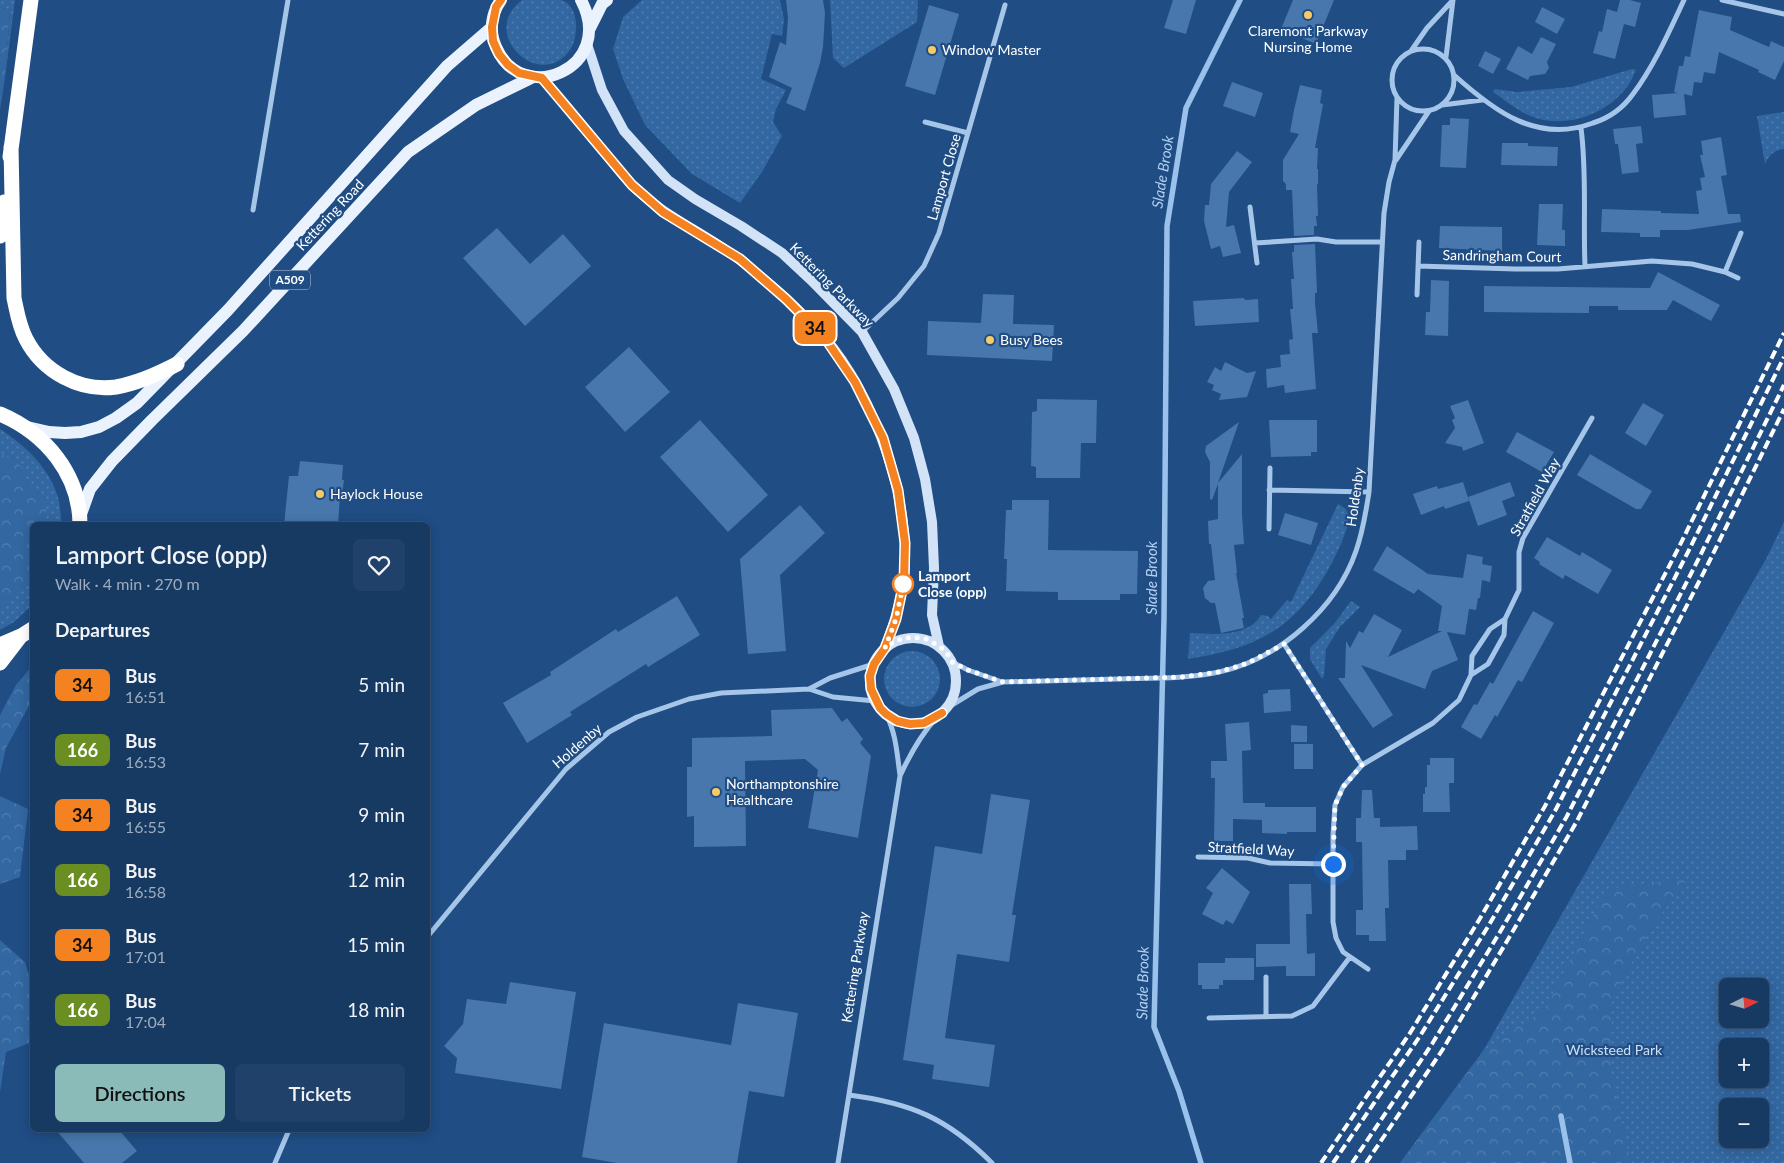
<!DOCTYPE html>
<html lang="en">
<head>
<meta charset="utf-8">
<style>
  body { margin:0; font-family:Lato,sans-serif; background:#204169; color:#f1f3f6; height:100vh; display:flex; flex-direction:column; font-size:19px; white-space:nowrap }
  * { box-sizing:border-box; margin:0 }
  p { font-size:16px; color:#9eadbe }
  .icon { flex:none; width:28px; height:28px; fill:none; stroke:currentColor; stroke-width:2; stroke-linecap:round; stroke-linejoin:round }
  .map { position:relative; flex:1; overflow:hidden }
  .drawer { position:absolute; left:30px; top:522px; width:400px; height:610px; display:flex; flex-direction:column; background:#173a63; border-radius:8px; box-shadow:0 2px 12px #0003,0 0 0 1px #365478 }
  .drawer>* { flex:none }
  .badge { padding:0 10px; border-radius:8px; font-size:18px; line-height:32px }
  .needle { width:32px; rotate:85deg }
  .controls { position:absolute; left:1719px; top:978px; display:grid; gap:10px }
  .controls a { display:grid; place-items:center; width:50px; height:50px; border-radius:8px; background:#173a63; box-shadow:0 2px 12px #0003,0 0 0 1px #365478; font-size:25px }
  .you { position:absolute; width:25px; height:25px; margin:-12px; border:4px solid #fff; border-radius:50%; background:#1a73e8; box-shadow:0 0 0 8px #1a73e833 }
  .map>.badge { position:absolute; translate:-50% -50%; box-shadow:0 0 0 2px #fff }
  h2 { padding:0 25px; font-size:19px; line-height:45px }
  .round { display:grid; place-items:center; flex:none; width:52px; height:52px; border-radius:8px; background:#204169 }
  .head { display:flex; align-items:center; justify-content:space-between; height:85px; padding:0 25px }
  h1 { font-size:24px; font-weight:600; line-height:38px }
  .action { display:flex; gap:10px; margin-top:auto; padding:10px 25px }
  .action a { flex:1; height:58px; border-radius:8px; background:#8bbbb9; color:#111; font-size:20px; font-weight:600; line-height:58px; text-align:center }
  .action a+a { background:#204169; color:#f1f3f6 }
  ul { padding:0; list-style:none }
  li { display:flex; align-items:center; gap:15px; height:65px; padding:0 25px }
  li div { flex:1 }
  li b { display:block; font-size:19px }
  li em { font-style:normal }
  li .badge { min-width:55px; font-weight:700; text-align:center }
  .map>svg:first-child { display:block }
  .green { fill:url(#green-dots); fill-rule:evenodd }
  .forest { fill:url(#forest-crowns) }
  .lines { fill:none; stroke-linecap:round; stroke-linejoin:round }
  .stream { stroke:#9ac1eb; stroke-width:5.5 }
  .building { fill:#4777ac }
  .street { stroke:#a6c6e9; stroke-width:5 }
  .secondary { stroke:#d2e3f7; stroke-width:10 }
  .primary { stroke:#eaf2fe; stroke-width:12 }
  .highway { stroke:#fff; stroke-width:15 }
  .rail { stroke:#fff; stroke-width:4; stroke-dasharray:9 4; stroke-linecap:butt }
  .line-casing { stroke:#fff; stroke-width:11 }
  .line { stroke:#f58220; stroke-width:8 }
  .walk { stroke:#fff; stroke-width:5; stroke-dasharray:0 9 }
  .poi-dot { fill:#f8ca66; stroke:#1f4d84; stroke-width:2 }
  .stop-dot { fill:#fff; stroke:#f58220; stroke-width:2.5 }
  .labels { text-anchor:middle; stroke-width:4.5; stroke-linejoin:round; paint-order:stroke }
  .shield { fill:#1f4d84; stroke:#bccada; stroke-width:1 }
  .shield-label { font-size:12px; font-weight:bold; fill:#fff }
  .poi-label { font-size:14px; fill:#fff; stroke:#1f4d84; text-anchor:start }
  .street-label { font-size:14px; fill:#fff; stroke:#1f4d84 }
  .stop-label { font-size:14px; font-weight:bold; fill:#fff; stroke:#1f4d84; text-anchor:start }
  .park-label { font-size:14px; fill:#cbe0f7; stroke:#1f4d84 }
  .water-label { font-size:15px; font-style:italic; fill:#b2d0f1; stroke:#1f4d84 }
</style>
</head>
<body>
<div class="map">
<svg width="1784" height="1163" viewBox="0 0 1784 1163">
  <defs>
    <pattern id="green-dots" width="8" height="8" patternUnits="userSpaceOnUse" patternTransform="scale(1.25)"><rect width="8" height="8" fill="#3367a1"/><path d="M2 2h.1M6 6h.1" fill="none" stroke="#527eaf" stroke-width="1.8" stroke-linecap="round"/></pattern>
    <pattern id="forest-crowns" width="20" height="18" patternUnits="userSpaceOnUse" patternTransform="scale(1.25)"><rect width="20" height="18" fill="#3367a1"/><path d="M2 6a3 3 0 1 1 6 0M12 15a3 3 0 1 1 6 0" fill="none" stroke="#527eaf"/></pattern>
  </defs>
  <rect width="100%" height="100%" fill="#1f4d84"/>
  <path class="green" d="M0,0H15L5,78L10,10L0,7Z
    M522,0C534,0 549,0 560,0C580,4 579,37 570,50C541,92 477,34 522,0Z
    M642,0H780L784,19L782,36L772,34L761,79L786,90L776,109L773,122L782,136L762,172L740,203L692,174L645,125L623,79L613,49L623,17Z
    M830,0H918L917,22L844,68L833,58Z
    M1632,69L1636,70C1633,76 1631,82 1627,87C1607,114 1568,128 1536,118C1520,113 1506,101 1493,92L1495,89L1517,92L1571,87Z
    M1784,112V149C1774,150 1769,155 1765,164L1757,116Z
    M0,429C26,446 51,469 59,501C60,509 61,517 62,525H32V605L14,622L0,630Z
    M1338,504C1342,506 1347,509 1348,514C1350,523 1344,536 1341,544C1327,575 1309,605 1281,626C1254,646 1221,654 1188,659L1190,633C1213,634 1247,638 1261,615L1268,616L1271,619L1287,600L1291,602Z
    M1784,522V1163H1400L1483,1051L1766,559ZM1728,986H1760V1019H1728ZM1728,1046H1760V1079H1728ZM1728,1106H1760V1139H1728Z
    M1351,601L1360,607L1340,627L1326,649L1324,676L1322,679L1310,659V648L1334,624Z
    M884 679a28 28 0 1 1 56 0a28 28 0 1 1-56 0Z"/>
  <path class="forest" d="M0,7L10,10L5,78L0,110Z
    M0,452L22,467L28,484L46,505L47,525H32V573L18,591L0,610Z
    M32,666V703L30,704L6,748L0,774V715L16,685Z
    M0,796L28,809L20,877L0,884Z
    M1688,878L1655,922L1612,998L1611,1069L1626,1144L1632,1163H1400L1483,1051L1544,1010L1607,889Z
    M0,940L25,962L32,987V1042L6,1052L0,1092Z"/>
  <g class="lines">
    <path class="stream" d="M1561,1116L1570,1163
      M1201,1163L1179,1091L1154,1027L1164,618L1167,226L1186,108L1240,0"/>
  </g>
  <path class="building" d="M786,0H823L825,13L823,47L820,63L805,111L786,103L792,88L769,77L780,42L786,45L788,18Z
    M1173,0H1196L1186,34L1164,28Z
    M1293,0H1334L1316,44L1281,29Z
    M1620,0H1630L1641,3L1635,27L1624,24L1615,59L1593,53L1599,31L1602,32L1607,9L1617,12Z
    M929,5L959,14L935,95L905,86Z
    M1542,7L1565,19L1557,34L1535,22Z
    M1699,10L1732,17L1730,30L1769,47L1771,41L1784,47V61L1775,80L1758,72L1759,70L1719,52L1715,74L1704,72L1702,83L1694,82L1692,96L1684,94L1686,115L1654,118L1652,95L1678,93L1674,92L1679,66H1683L1685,56L1690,57Z
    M1541,37L1556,44L1547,62L1549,68L1545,74L1530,76L1528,80L1506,69L1518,46L1532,54Z
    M1485,51L1501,59L1493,74L1478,66Z
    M1232,82L1263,93L1255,117L1223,106Z
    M1300,85L1322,90L1320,103L1323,104L1315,148H1318L1317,169H1318V184H1317L1318,216H1316L1317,226H1314V235L1294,236L1292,190H1286V184L1283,181V160L1299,134L1290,132L1294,110Z
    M1450,118L1469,119L1466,168L1440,167L1442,125H1450Z
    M1641,126L1643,143L1636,144L1639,172L1622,174L1618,144H1615L1613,129Z
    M1721,137L1727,175L1721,176L1728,214H1740L1741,222L1688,230H1660V237H1640V233L1601,232L1602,209L1661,211V213L1699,214L1696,191L1702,190L1700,178L1705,177L1700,155H1703L1701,141Z
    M1502,143H1528V146L1558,147L1557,166L1501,165Z
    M1237,151L1252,162L1229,192L1226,227L1234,225L1241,253L1223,257L1220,246L1211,249L1204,221L1205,205H1209L1211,184Z
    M1539,204H1563L1562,230H1565V246L1537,245Z
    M1440,226L1502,227V251L1439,248Z
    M497,228L530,264L563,234L591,266L525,326L463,258Z
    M1315,244L1317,293H1315V303L1318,333H1312L1316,389L1285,393L1284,385L1267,388L1266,369L1281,367L1280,355L1290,354L1289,340L1293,339L1290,309H1293L1291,279H1294L1292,252H1294V245Z
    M1658,272L1720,305L1711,321L1673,300L1667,310H1618V306H1589V313L1484,312V286L1650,288Z
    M1431,280L1449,281L1448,336L1425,335L1426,312H1430Z
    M983,294L1014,295L1013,324L1054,325L1052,361L927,355L928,321L981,323Z
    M1244,298L1245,300L1258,299L1259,322L1195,326L1193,301Z
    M629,347L670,392L625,432L585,387Z
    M1225,362L1247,373L1256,371L1247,397L1219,400L1221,394L1212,390L1214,385L1207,382L1215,367L1221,371Z
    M1037,399L1097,400L1096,443H1081L1080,478H1036V467L1031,466L1032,412L1037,411Z
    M1468,400L1484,443L1463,451L1462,447L1445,443L1455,428L1452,420L1455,418L1450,406Z
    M1643,403L1664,415L1646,446L1625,433Z
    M700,420L768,495L728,532L660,457Z
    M1269,420H1317V452H1311V456L1271,457Z
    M1239,422L1218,483L1242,454V514L1244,544L1234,545L1237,573H1236L1244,618H1242L1244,628L1221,633L1215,603H1211L1205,598L1203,588L1208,581L1215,580L1211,544H1209L1208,521L1218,519V484L1212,500L1210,499V462L1205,452L1206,446Z
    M1517,432L1554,452L1542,472L1506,452Z
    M1590,454L1652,491L1641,509H1636L1577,475Z
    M300,461L343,465L342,480H344L342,495H340L338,525H284L289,476H298Z
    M1463,482L1469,501L1445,509L1444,506L1421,515L1413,494L1437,486L1438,489Z
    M1510,482L1515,496L1502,501L1507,515L1478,526L1468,497Z
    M1012,500H1049L1048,550L1138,551L1137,594H1120V600H1058V592L1006,591L1007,559H1004L1006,510H1012Z
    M800,505L825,533L780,575L786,651L748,654L740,559Z
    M1285,513L1318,523L1311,545L1278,535Z
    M1547,537L1580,556L1582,552L1612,570L1598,594L1565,575L1563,579L1539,564L1540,562L1534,558Z
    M1387,546L1428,574L1463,578L1467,554L1483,557L1482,564L1492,566L1490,582L1482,580L1480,598H1478L1476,610L1469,609L1465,635L1447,632L1458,660L1432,671L1425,689L1361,665L1393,715L1373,728L1338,678H1345L1346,641L1350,648L1359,631L1363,633L1374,614L1402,630L1388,657L1442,631H1438L1442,606L1418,589L1414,594L1373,570Z
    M677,596L700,635L648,667L646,664L570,712L572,715L527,743L503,703L551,675L550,672L616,629L618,632Z
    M1533,611L1554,623L1522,682L1518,680L1497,717L1495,715L1481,739L1461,727L1474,704L1477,705L1490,682L1493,684Z
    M1290,689L1291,711L1264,713L1263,694L1268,693V690Z
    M832,708L842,722L847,718L863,739L860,743L871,756L858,838L808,828L818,770L805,759L745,761L746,846L694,847V816L687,817V767H692V738L772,736L771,710Z
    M1249,722L1251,750L1242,751L1243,803H1265V807H1316V832H1287V834L1262,833V820L1233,819V841H1214L1215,778H1211V761H1227L1225,724Z
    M1291,725L1307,726V742H1291Z
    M1294,744H1313V769H1294Z
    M1430,758H1454V783H1449L1450,812H1423V794H1425V787H1427V765H1430Z
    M1362,790H1372L1374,818H1380V827L1417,826L1418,850H1406V860H1388L1389,908H1385L1386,941H1369V935H1356V910H1363L1362,842H1356V818H1361Z
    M991,794L1030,800L1012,915H1016L1009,962L957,954L945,1038L995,1045L989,1087L932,1079L934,1065L903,1060L935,846L982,854Z
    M1222,868L1250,892L1233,924L1226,920L1223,925L1202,914L1213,893L1206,888Z
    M1289,884H1311L1312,914H1306L1307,954L1315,953V976H1286V966L1256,967V944H1290Z
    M1225,958H1254V980H1223V985H1219V989H1202V985H1198V963H1225Z
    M510,982L576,992L561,1089L455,1073L457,1058L444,1046L463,1024L467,999L506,1004Z
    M738,1003L798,1013L784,1097L749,1091L737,1163H617L582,1157L604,1023L731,1045Z
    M56,1130H119L137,1151L122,1163H84Z"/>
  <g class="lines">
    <path class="street" d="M1722,0L1784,14
      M1392 80a31 31 0 1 1 62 0a31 31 0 1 1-62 0Z
      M1411,51L1427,28L1453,0
      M1446,57L1453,0
      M1454,75C1494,111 1537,144 1593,123C1609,118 1623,108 1633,94C1654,66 1669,32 1684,0
      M1442,105L1482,100
      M925,122L968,133
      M1581,128C1587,174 1583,220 1585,266
      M1396,160L1429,111
      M1250,207L1257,263
      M253,210L288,0
      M1255,243L1317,239L1336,242H1382
      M1418,266L1515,269H1558L1652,261L1692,264L1725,272L1741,233
      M1725,272L1738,278
      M1417,295L1419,242
      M862,332L898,298L924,266L939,233L1005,5
      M1269,490L1369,492
      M1269,529L1270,468
      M1284,644L1362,765
      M952,662L968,670L1002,682
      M1471,675L1488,664L1504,635L1505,619
      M809,689L830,678L874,664
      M947,708L978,689L1003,682C1041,681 1079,680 1117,679C1151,678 1186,679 1219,672C1279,659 1336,609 1356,551C1363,531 1366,512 1369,492L1384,213L1389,182L1395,160L1397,98
      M886,714C896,733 897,754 900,775
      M1198,857L1248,858L1270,863L1333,864
      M428,936L566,769L609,732L637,717L689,699L721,693L809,689L833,697L875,701
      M1368,969L1343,952L1336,938L1333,922V835L1335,805L1343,787L1362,765L1433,723L1459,700L1471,675L1472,656L1490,629L1505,619L1519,590V552L1523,538L1592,418
      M1266,977V1017
      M1209,1018L1292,1016L1313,1006L1350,957
      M849,1095C911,1103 947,1118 992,1163
      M275,1163L289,1130
      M838,1163L900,776C910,754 920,736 936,718"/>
    <path class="secondary" d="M587,44L602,90L624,131L668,180L695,199L741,226L782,253L811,280L862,332L894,389L914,438L925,479L932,522L934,568L932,615L939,646
      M542,78C564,102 584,128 605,153C614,164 622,175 632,185C664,217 705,233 740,260C770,283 799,309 824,337C874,393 915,508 903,583C900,606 893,627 885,648
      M870 681a43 43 0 1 1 86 0a43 43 0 1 1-86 0Z"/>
    <path class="primary" d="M501,0C491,14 489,31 496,47C522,108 617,68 581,0
      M590,28L602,4L607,0
      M27,427L49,432L65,433L81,432L99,427L116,418L137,403L228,310L447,66L492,27
      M80,517L90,489L112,461L152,420L243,331L408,152L476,105L533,77"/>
    <path class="highway" d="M11,147L14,298C17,312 19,326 26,339C43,372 80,392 116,387C138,383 158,374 177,364
      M10,157L31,0
      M0,236L4,202
      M0,414C45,433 80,474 80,525
      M0,645L21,636L32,629
      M0,663L20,637"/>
    <path class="rail" d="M1321,1163L1410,1033L1479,920L1545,806L1679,547L1784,333
      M1333,1163L1420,1036L1489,925L1555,811L1688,552L1784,357
      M1352,1163L1432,1044L1500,932L1567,816L1699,558L1784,385
      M1366,1163L1443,1049L1510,936L1577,821L1709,562L1784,409"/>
  </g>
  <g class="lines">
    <defs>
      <path id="line" d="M501,0L496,7L492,27L493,41L499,54L508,65L519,73L542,78L632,185L663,212L740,259L786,299L825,338L855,382L883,438L898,490L905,543L904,581L896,619L885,648L874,664L870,676L871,689L880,708L886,714L897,721L910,724L924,723L942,713"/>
    </defs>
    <use href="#line" class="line-casing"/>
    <use href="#line" class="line"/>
    <path class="walk" d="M903,584L904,581L896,619L885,648L897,640L912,637L926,639L939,646L947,653L952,662L968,670L1003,682L1182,677L1219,672L1248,663L1284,644L1362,765L1343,787L1335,805L1333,864"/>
  </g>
  <g class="poi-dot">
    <circle cx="1308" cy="15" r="5"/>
    <circle cx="932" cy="50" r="5"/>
    <circle cx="990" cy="340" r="5"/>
    <circle cx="320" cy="494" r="5"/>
    <circle cx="716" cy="792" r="5"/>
  </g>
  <circle class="stop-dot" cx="903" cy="584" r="10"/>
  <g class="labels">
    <rect class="shield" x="270" y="270.5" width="40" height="19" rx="4"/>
    <g class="shield-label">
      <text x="290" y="284">A509</text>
    </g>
    <g class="poi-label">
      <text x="1308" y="36" text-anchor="middle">Claremont Parkway<tspan x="1308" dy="16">Nursing Home</tspan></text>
      <text x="942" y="55">Window Master</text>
      <text x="1000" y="345">Busy Bees</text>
      <text x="330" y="499">Haylock House</text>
      <text x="726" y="789">Northamptonshire<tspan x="726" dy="16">Healthcare</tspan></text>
    </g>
    <g class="street-label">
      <text transform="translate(944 177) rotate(-74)" y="5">Lamport Close</text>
      <text transform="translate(330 215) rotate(-47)" y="5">Kettering Road</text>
      <text transform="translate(1502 256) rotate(1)" y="5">Sandringham Court</text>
      <text transform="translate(832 285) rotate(45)" y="5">Kettering Parkway</text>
      <text transform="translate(1355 497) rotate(-82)" y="5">Holdenby</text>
      <text transform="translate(1535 497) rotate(-61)" y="5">Stratfield Way</text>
      <text transform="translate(577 746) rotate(-41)" y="5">Holdenby</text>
      <text transform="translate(1251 849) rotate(3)" y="5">Stratfield Way</text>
      <text transform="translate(855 967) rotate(-81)" y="5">Kettering Parkway</text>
    </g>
    <g class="stop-label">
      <text x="918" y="581">Lamport<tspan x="918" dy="16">Close (opp)</tspan></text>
    </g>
    <g class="park-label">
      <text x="1614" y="1055">Wicksteed Park</text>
    </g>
    <g class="water-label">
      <text transform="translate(1163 172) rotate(-81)" y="5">Slade Brook</text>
      <text transform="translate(1152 578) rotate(-90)" y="5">Slade Brook</text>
      <text transform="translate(1143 983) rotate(-89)" y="5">Slade Brook</text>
    </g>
  </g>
</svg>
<div class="controls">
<a><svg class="needle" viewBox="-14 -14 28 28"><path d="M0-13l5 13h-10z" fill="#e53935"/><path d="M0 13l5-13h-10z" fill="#9eadbe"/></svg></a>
<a>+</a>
<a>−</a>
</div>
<div class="you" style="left:1333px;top:864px"></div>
<b class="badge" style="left:815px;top:328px;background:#f58220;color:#111">34</b>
<section class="drawer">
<div class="head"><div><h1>Lamport Close (opp)</h1><p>Walk · 4 min · 270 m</p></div><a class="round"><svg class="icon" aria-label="heart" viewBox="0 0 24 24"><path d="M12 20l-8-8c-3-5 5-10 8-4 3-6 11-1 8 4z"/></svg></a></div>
<h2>Departures</h2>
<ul>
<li><span class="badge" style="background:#f58220;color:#111">34</span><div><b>Bus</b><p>16:51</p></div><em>5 min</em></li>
<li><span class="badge" style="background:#6b8e23;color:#fff">166</span><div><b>Bus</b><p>16:53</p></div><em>7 min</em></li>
<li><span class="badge" style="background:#f58220;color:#111">34</span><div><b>Bus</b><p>16:55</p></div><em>9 min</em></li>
<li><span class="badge" style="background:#6b8e23;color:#fff">166</span><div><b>Bus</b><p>16:58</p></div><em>12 min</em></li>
<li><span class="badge" style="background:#f58220;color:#111">34</span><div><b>Bus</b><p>17:01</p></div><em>15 min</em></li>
<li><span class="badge" style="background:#6b8e23;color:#fff">166</span><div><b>Bus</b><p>17:04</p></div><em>18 min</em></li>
</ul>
<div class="action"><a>Directions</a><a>Tickets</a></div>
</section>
</div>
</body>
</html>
